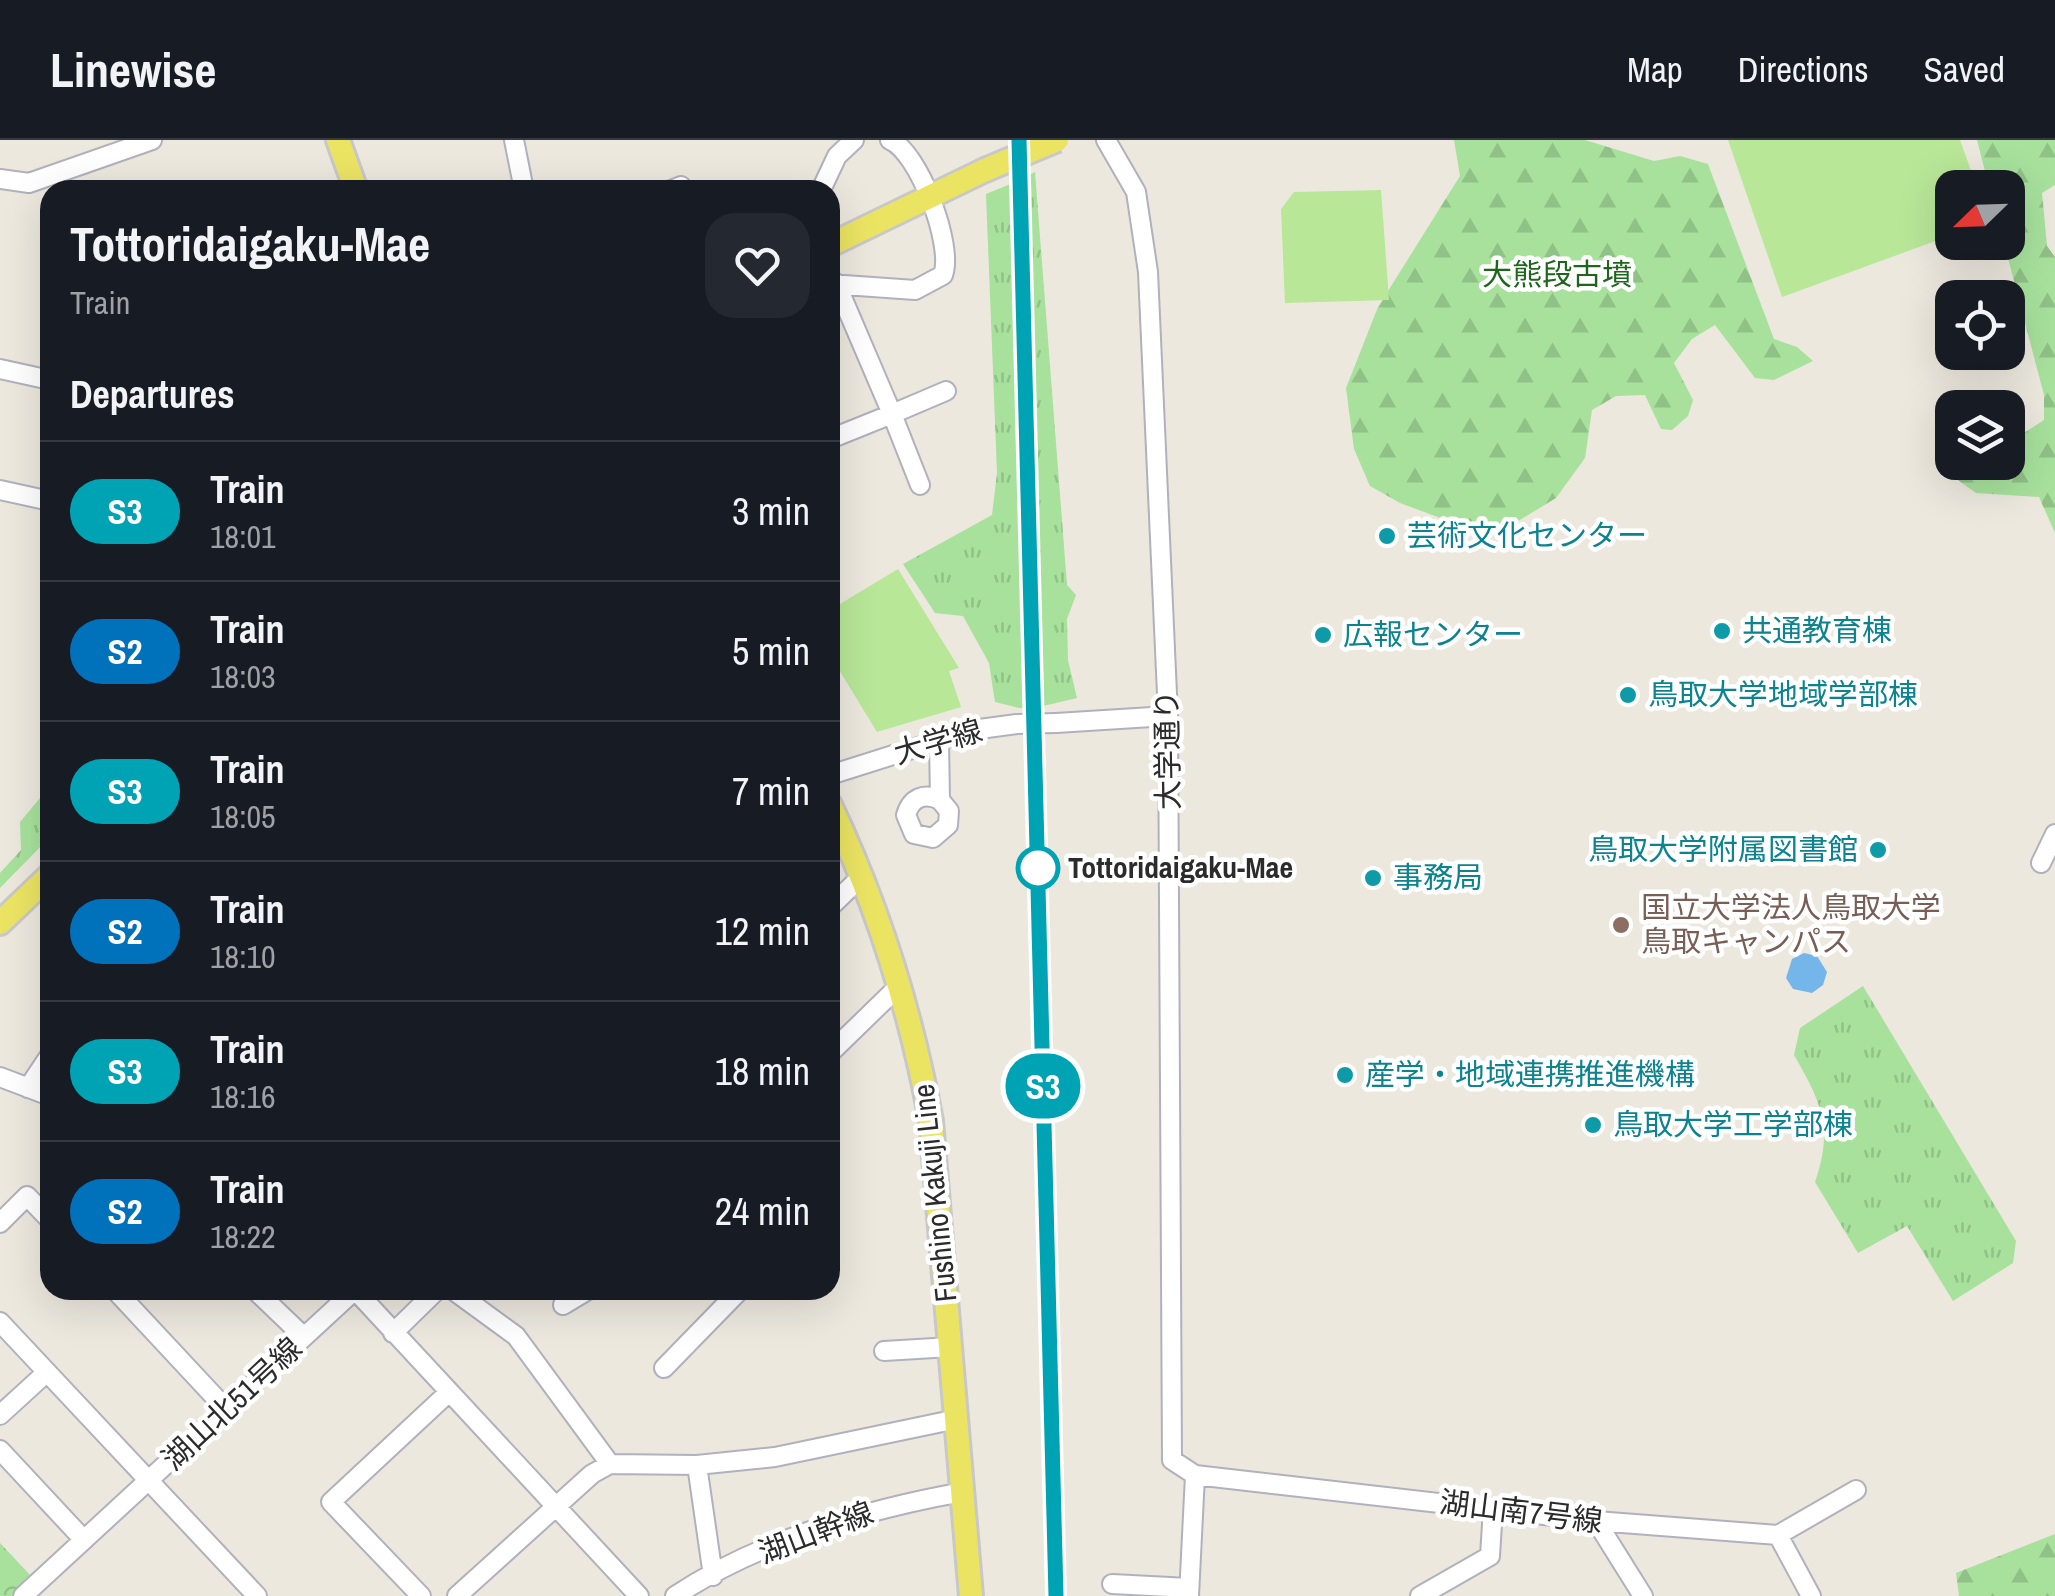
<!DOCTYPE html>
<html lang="en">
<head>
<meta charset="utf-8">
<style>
  body { margin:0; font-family:"Archivo Narrow","Noto Sans JP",sans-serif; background:#242831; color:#f1f3f6; height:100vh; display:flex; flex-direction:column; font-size:38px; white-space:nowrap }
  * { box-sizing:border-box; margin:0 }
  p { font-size:32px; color:#9ea1a6 }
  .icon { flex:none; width:55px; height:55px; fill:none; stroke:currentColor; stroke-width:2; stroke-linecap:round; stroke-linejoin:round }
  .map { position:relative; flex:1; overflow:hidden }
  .side { position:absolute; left:40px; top:40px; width:800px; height:1120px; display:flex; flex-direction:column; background:#171b24; border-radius:30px; box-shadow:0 10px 40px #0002 }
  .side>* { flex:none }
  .badge { padding:0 20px; border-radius:32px; font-size:35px; line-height:65px }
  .needle { width:65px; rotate:247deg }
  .tools { position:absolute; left:1935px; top:30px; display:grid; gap:20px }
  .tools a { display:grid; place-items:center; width:90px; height:90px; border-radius:20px; background:#171b24; box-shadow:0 10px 40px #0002; font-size:50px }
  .map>.badge { position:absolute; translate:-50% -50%; box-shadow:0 0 0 5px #fff }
  h2 { padding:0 30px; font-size:38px; line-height:90px }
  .round { display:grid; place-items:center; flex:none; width:105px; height:105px; border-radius:30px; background:#242831 }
  .head { display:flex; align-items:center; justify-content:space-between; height:170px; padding:0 30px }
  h1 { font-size:48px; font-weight:700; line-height:75px }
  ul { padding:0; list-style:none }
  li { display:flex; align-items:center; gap:30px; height:140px; padding:0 30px; border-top:2px solid #363941 }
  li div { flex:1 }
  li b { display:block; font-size:38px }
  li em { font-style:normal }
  li .badge { min-width:110px; font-weight:700; text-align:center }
  header { display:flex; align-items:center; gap:60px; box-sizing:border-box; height:140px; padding:0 50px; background:#171b24; border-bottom:2px solid #363941 }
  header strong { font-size:48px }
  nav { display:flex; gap:55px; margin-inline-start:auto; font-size:35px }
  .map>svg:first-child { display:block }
  .grass { fill:url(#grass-tufts) }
  .forest { fill:url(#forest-firs) }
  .park { fill:url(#park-crowns) }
  .pitch { fill:#b8e798 }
  .water { fill:#75b6ea }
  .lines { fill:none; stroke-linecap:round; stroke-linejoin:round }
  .minor-casing { stroke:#b1b1be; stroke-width:22 }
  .major-casing { stroke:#c8c8c8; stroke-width:28 }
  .minor { stroke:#fff; stroke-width:18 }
  .major { stroke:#ebe463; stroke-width:22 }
  .rail-casing { stroke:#a1a0b4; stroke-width:9 }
  .rail { stroke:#fff; stroke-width:5; stroke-dasharray:15; stroke-linecap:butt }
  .minor-bridge-casing { stroke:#b1b1be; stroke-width:22; stroke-linecap:butt }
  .major-bridge-casing { stroke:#c8c8c8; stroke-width:28; stroke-linecap:butt }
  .minor-bridge { stroke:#fff; stroke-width:18 }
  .major-bridge { stroke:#ebe463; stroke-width:22 }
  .line-casing { stroke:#fff; stroke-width:22 }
  .line { stroke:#00a3b4; stroke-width:15 }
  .culture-dot { fill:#0f9aa8; stroke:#fff; stroke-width:4 }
  .stop-dot { fill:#fff; stroke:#00a3b4; stroke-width:5 }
  .education-dot { fill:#8d6e63; stroke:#fff; stroke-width:4 }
  .labels { text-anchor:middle; stroke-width:9; stroke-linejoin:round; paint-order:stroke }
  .park-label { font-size:30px; fill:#1f661d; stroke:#fff }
  .culture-label { font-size:30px; fill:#0d838f; stroke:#fff; text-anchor:start }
  .street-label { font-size:30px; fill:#2b2b2b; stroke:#fff }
  .stop-label { font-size:30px; font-weight:bold; fill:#2b2b2b; stroke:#fff; text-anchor:start }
  .education-label { font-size:30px; fill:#785e54; stroke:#fff; text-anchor:start }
</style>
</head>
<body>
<header>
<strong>Linewise</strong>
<nav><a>Map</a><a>Directions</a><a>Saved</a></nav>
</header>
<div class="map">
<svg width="2055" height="1456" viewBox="0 0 2055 1456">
  <defs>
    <pattern id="grass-tufts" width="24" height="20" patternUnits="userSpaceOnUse" patternTransform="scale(2.5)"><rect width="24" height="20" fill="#a7e19c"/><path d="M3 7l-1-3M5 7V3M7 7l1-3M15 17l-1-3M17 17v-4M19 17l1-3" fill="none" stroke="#90c187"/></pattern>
    <pattern id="forest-firs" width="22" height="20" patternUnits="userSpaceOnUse" patternTransform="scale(2.5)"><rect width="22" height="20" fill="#a7e19c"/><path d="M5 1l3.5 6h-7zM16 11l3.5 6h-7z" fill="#90c187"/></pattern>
    <pattern id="park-crowns" width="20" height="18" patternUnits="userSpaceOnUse" patternTransform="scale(2.5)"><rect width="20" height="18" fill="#a7e19c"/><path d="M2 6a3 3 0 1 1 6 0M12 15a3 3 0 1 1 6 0" fill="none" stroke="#90c187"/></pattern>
  </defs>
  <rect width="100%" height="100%" fill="#ece8de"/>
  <path class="grass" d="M1035,32L1067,445L1076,455L1067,479L1068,520L1077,558L1039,567L1027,36Z
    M1013,43L1023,568H1019L995,562L989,523L963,476L935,473L903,424L992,375L997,333L986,54Z
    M50,646V697L0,748V733L21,710L20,682Z
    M1863,846L2016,1101L2013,1123L1953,1161L1907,1086L1858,1113L1815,1042C1834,988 1821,962 1794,915L1800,888Z"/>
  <path class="forest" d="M1454,0H1585L1654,21L1680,16L1708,24L1774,199L1797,207L1813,221L1774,240L1755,238L1715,185L1692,199L1674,223L1693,260L1688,276L1672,290L1661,289L1645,255L1616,256L1592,270L1585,318L1556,358L1510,386L1470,389L1400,363L1370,346L1354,309L1346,248L1378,167L1460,36Z
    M1977,0H2055V45L2042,53L2047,106L2055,117V393L2039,357L1976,353L1955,338L1978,323L2008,322V303L2044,280V255L2004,103L2008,48L1989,47Z
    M2055,1394V1456H1959L1956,1433Z"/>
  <path class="park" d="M0,1403L32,1437L11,1456H0Z"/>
  <path class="pitch" d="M1728,0H1960L1977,47L1952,48V95L1782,157Z
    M1381,50L1389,160L1285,163L1281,69L1294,52Z
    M898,429L959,528L949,531L961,567L877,592L830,515V470Z"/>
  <path class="water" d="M1804,813L1817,816L1827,832L1823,845L1812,853L1793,849L1786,838L1792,819Z"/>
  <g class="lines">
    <defs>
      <path id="minor" d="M514,0L524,50
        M1106,0L1136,52L1148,132L1168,576L1172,1320L1195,1335L1189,1456
        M0,39L29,43L152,0
        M671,50L681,46L683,50
        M821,50L837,16L854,0
        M830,144L915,150L943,135C954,106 919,12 890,0
        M0,229L50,240
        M830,299L892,274L836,143
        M920,345L892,274L946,251
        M0,350L50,361
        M1056,583L1168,576
        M939,600L940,660L949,671L948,685L933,698L914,694L906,675C911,658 924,652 940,660
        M830,635L972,590L1017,584
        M2041,723L2055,694
        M830,767L862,736
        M830,913L899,846
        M0,937L50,956
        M28,948L50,915
        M0,1083L27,1056L50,1080
        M115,1150L226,1269
        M255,1150L304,1197
        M453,1150L516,1196L610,1324L592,1334L457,1456
        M563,1165L588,1150
        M0,1182L257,1456
        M393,1193L437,1150
        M884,1211L951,1207
        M664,1228L740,1150
        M0,1275L47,1232
        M0,1310L84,1400
        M610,1324L697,1325L713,1436
        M697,1325L775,1317L957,1279
        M1195,1335L1596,1381L1778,1395L1811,1456
        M1596,1381L1643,1456
        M1778,1395L1856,1350
        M1112,1444L1189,1448
        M23,1456L355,1150L639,1456
        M421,1456L331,1362L447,1254
        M675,1456C758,1401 867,1369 963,1352
        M1420,1456L1490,1416L1493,1368"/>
      <path id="major" d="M338,0L356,50
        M830,105L985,30
        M830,665C878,766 911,872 931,981L971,1456
        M0,783L50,735"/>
    </defs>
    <use href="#minor" class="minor-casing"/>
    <use href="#major" class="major-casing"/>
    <use href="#minor" class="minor"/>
    <use href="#major" class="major"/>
    <defs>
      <path id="rail" d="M1019,0L1057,1456"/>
    </defs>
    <use href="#rail" class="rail-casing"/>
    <use href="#rail" class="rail"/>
    <defs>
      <path id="minor-bridge" d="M1017,584L1056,583"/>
      <path id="major-bridge" d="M985,30L1057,0"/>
    </defs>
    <use href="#minor-bridge" class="minor-bridge-casing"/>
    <use href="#major-bridge" class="major-bridge-casing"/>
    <use href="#minor-bridge" class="minor-bridge"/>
    <use href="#major-bridge" class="major-bridge"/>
  </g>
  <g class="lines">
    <defs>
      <path id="line" d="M1019,0L1056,1456"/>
    </defs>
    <use href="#line" class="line-casing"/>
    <use href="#line" class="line"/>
  </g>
  <g class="culture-dot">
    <circle cx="1387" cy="396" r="10"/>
    <circle cx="1722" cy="491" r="10"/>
    <circle cx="1323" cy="495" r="10"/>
    <circle cx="1628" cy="555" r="10"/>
    <circle cx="1878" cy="710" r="10"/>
    <circle cx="1373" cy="738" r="10"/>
    <circle cx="1345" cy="935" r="10"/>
    <circle cx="1593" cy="985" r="10"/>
  </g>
  <circle class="stop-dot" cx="1038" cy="728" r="20"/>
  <circle class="education-dot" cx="1621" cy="785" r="10"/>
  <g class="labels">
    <g class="park-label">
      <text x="1557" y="145">大熊段古墳</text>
    </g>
    <g class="culture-label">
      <text x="1407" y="406">芸術文化センター</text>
      <text x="1742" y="501">共通教育棟</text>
      <text x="1343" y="505">広報センター</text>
      <text x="1648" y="565">鳥取大学地域学部棟</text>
      <text x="1858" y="720" text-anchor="end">鳥取大学附属図書館</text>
      <text x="1393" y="748">事務局</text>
      <text x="1365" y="945">産学・地域連携推進機構</text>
      <text x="1613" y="995">鳥取大学工学部棟</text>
    </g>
    <g class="street-label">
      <text transform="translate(938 602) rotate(-16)" y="10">大学線</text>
      <text transform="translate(1168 610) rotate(-91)" y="10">大学通り</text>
      <text transform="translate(935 1053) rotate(-96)" y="10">Fushino Kakuji Line</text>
      <text transform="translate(232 1264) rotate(-43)" y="10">湖山北51号線</text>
      <text transform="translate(1521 1372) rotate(7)" y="10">湖山南7号線</text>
      <text transform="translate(816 1393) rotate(-21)" y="10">湖山幹線</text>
    </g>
    <g class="stop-label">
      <text x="1068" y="738">Tottoridaigaku-Mae</text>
    </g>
    <g class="education-label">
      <text x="1641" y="778">国立大学法人鳥取大学<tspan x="1641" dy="34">鳥取キャンパス</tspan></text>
    </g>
  </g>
</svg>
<div class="tools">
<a><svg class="needle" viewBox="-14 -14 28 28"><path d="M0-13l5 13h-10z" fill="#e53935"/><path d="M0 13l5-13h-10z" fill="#9ea1a6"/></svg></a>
<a><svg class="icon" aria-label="locate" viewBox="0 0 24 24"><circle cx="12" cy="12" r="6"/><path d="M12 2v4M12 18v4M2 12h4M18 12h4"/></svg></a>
<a><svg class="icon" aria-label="layers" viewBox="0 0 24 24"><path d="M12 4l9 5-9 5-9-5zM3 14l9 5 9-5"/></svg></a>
</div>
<b class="badge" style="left:1043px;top:946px;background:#00a3b4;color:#fff">S3</b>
<section class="side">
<div class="head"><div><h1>Tottoridaigaku-Mae</h1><p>Train</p></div><a class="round"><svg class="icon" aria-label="heart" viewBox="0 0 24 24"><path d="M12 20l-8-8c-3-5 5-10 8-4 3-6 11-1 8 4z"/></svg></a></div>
<h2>Departures</h2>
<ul>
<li><span class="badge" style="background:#00a3b4;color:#fff">S3</span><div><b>Train</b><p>18:01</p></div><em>3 min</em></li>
<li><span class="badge" style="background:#0072bc;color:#fff">S2</span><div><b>Train</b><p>18:03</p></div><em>5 min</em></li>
<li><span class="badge" style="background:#00a3b4;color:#fff">S3</span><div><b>Train</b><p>18:05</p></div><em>7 min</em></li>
<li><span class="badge" style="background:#0072bc;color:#fff">S2</span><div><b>Train</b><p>18:10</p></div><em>12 min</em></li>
<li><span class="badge" style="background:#00a3b4;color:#fff">S3</span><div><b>Train</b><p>18:16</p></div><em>18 min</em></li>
<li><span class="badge" style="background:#0072bc;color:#fff">S2</span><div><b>Train</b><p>18:22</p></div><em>24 min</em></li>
</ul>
</section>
</div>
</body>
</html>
